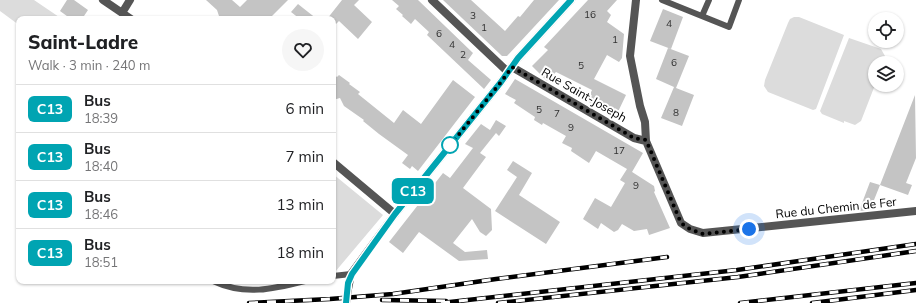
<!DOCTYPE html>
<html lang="en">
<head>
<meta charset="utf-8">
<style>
  body { margin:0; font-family:Mulish,sans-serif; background:#f6f6f6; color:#202124; height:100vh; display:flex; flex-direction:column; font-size:15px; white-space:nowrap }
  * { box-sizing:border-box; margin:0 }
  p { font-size:13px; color:#757577 }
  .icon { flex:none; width:22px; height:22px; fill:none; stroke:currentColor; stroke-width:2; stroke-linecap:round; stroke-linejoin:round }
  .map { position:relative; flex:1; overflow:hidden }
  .panel { position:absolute; left:16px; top:16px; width:320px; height:268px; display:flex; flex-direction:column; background:#fff; border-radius:8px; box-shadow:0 1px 3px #0004 }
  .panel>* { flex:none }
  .badge { padding:0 8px; border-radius:6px; font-size:14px; line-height:26px }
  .tools { position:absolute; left:868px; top:12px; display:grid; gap:8px }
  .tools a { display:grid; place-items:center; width:36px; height:36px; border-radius:50%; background:#fff; box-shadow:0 1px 3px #0004; font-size:20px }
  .you { position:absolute; width:20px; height:20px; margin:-10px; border:3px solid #fff; border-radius:50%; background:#1a73e8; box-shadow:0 0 0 6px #1a73e833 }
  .map>.badge { position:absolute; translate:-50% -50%; box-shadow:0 0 0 2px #fff }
  .round { display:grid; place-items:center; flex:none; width:42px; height:42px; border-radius:21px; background:#f6f6f6 }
  .summary { display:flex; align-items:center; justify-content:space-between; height:68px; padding:0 12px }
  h1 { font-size:19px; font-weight:800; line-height:30px }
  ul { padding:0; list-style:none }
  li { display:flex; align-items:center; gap:12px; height:48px; padding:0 12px; border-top:1px solid #e0e0e0 }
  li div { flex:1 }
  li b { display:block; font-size:15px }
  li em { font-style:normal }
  li .badge { min-width:44px; font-weight:700; text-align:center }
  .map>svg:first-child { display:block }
  .green { fill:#dcdcdc }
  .building { fill:#c4c4c4 }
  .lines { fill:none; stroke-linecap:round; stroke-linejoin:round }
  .lane { stroke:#555; stroke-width:6 }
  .street { stroke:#555; stroke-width:8 }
  .secondary { stroke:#222; stroke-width:8 }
  .rail-casing { stroke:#000; stroke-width:4.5 }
  .rail { stroke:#fff; stroke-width:3; stroke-dasharray:9; stroke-linecap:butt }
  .secondary-bridge { stroke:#222; stroke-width:8 }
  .line-casing { stroke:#fff; stroke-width:9 }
  .line { stroke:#00a4b2; stroke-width:6 }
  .walk { stroke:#000; stroke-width:4; stroke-dasharray:0 7.2 }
  .stop-dot { fill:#fff; stroke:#00a4b2; stroke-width:2 }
  .labels { text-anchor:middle; stroke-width:4; stroke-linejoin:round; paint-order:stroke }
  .number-label { font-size:10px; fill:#313131 }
  .street-label { font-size:12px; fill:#000; stroke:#fff }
</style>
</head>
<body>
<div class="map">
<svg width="916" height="303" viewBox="0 0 916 303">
  <rect width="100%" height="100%" fill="#fff"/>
  <path class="green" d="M0,0H34L62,19H19V25L0,11Z
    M794,17H799L844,35L816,109L813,110L768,92L764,86L765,80L788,23L790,19Z
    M849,38L881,49L885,56L884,63H875V85L861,121L855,125L844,121V123L822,114L820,111Z
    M333,174L383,215L335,272L333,273Z"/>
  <path class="building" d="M67,0H74L88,10L82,19H71L60,11Z
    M206,0H232L240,7L247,0H288L269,19H225L219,16L217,10Z
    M342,0H359L354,5L372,22L358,39L339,21L333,27V19H327Z
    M392,0H418L473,53L468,60L491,80L484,89L427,35L429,32L415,19L411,24L402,16L403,15L396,9L399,6Z
    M443,0H471L505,31L518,16L520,17L534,0H559L507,56H502Z
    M588,0H617L607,11L611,15L607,22L624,34L622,58L619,62L607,55L594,79L626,95L616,116L587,101L592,90L556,72L547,81L532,66L548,50L544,47Z
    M298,4L303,8L317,19H300L291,12Z
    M663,9L683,17L671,49L650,41Z
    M668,48L689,56L676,88L694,95L682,126L661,118L674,87L656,79Z
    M333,74L337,77L339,75L350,83L349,84L360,92L358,94L394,123L403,110L421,124L453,80L475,97L418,171L412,166L410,169L402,163L408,155L379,134L363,121L364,120L344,106L340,98L333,100Z
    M515,79L643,153L632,172L629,170L654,186L655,191L654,192L670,228L649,235L647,229L634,231L622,224L618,230L614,232L601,223L598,229L583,219L595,198L611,207L625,183L620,180L627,169L596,151L589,163L571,151L572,148L562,143L566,136L543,123L542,125L534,120L535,117L514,103L516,100L505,94Z
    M915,95L916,158L906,183L912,185L908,195L880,185Z
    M496,120L506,126L499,136L496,133L480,153L486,157L463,188L491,209L492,230L486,236L480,232L472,219L453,243L465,252L487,250L488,259L459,261L419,232L403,253L389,242L443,173L450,178L473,148L465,144L481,124L490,130Z
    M513,161L532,173L519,195L560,222L546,244L495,211L517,177L507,170Z
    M870,182L880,185L870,210L859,211Z"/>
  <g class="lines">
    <path class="lane" d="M662,0L729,27L739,0
      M702,16L709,0
      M333,276L351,274
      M213,281C245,296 273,289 305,281"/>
    <path class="street" d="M103,0L131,19
      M432,0L508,72
      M636,0L630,56L640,106L645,122L646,141L681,223L690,229L703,233L916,211
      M122,13L130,0
      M512,67L634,138L646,141
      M333,162L395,214"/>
    <path class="secondary" d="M348,289L351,274L395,214L501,82L518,58L571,0"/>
    <defs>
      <path id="rail" d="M382,300L446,301
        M249,303L330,299L393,294L496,279L667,257
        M441,303L737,270L916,244
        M498,303L738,277L916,251
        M740,303L916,283
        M812,303L916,290"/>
    </defs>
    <use href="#rail" class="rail-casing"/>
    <use href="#rail" class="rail"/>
    <path class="secondary-bridge" d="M346,303L348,289"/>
  </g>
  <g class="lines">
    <defs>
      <path id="line" d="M346,303L348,283L352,274L395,214L501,82L518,58L571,0"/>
    </defs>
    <use href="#line" class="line-casing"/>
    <use href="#line" class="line"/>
    <path class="walk" d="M450,145L448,148L501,82L512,67L634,138L646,140L681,223L690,229L703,234L749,229"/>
  </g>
  <circle class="stop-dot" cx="450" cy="145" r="8"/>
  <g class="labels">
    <g class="number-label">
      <text x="590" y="18">16</text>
      <text x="473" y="19">3</text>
      <text x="669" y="27">4</text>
      <text x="484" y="31">1</text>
      <text x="439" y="37">6</text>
      <text x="615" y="43">1</text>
      <text x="452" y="48">4</text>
      <text x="463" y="58">2</text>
      <text x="674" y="66">6</text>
      <text x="581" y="69">5</text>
      <text x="539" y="113">5</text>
      <text x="676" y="116">8</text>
      <text x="557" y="117">7</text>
      <text x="571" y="131">9</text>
      <text x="619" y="154">17</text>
      <text x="636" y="189">9</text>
    </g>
    <g class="street-label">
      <text transform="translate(584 95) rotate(30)" y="4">Rue Saint-Joseph</text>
      <text transform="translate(836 208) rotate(-6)" y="4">Rue du Chemin de Fer</text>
    </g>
  </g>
</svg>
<div class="tools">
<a><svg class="icon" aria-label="locate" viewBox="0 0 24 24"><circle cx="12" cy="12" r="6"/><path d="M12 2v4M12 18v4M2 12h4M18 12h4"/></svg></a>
<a><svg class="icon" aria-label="layers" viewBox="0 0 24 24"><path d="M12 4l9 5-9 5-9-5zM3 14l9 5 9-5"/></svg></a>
</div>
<div class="you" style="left:749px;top:229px"></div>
<b class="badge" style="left:413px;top:191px;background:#00a4b2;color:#fff">C13</b>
<section class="panel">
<div class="summary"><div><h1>Saint-Ladre</h1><p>Walk · 3 min · 240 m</p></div><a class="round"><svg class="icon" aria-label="heart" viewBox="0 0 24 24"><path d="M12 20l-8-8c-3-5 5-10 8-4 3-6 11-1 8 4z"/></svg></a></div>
<ul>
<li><span class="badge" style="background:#00a4b2;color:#fff">C13</span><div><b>Bus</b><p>18:39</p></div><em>6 min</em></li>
<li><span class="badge" style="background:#00a4b2;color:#fff">C13</span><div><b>Bus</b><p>18:40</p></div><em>7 min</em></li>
<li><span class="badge" style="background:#00a4b2;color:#fff">C13</span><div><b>Bus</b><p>18:46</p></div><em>13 min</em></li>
<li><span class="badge" style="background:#00a4b2;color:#fff">C13</span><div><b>Bus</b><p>18:51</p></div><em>18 min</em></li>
</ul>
</section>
</div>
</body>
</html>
